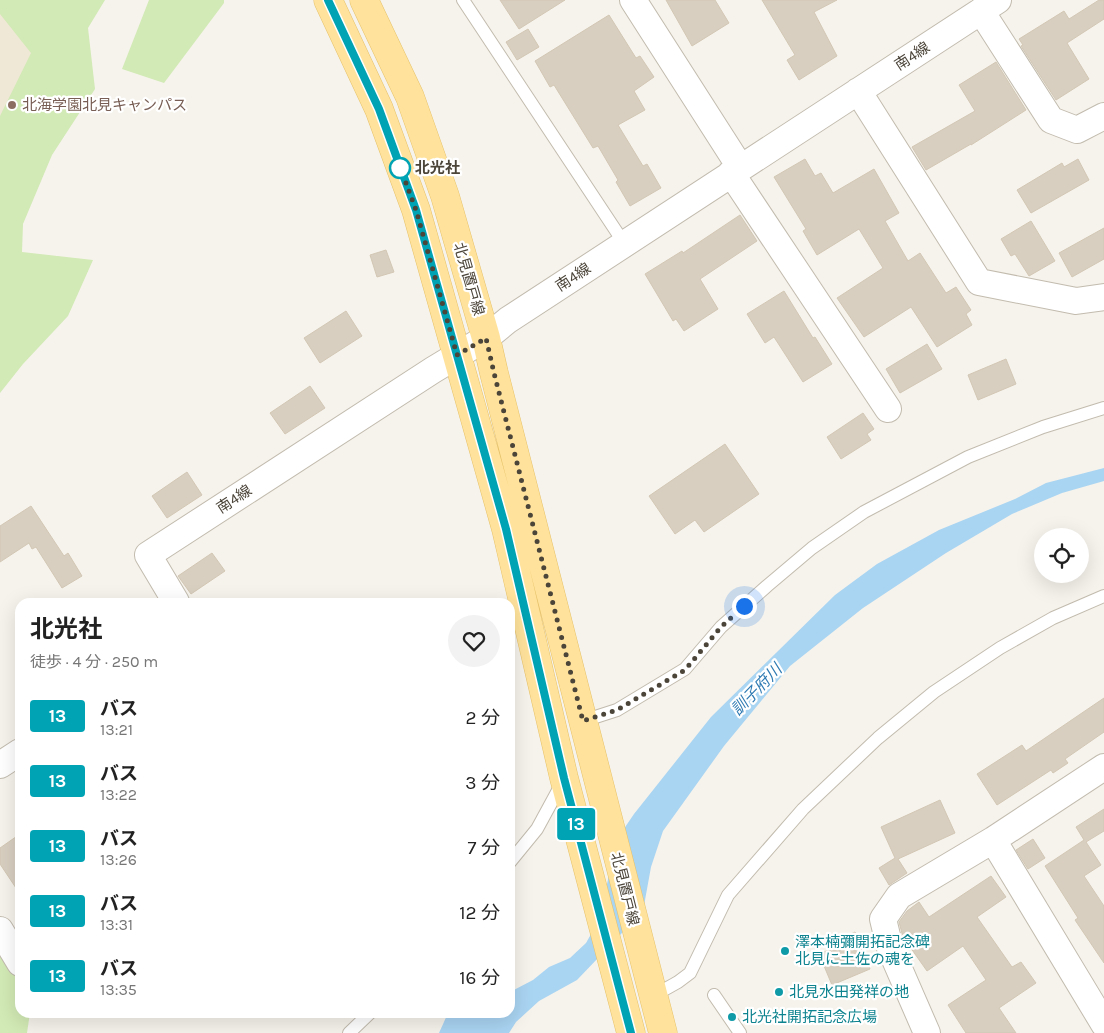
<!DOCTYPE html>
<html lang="ja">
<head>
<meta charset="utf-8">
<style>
  body { margin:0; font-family:Karla,"Noto Sans JP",sans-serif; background:#f2f2f2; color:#222; height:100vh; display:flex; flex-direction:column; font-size:19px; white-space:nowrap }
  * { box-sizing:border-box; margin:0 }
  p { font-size:16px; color:#767676 }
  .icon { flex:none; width:28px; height:28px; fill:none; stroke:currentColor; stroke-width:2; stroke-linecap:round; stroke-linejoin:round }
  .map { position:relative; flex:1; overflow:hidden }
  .panel { position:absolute; left:15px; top:598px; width:500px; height:420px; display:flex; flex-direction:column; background:#fff; border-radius:15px; box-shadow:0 5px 20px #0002 }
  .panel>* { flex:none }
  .badge { padding:0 10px; border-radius:4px; font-size:18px; line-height:32px }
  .tools { position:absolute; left:1034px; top:528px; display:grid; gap:10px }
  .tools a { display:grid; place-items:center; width:55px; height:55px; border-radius:50%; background:#fff; box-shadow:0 5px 20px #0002; font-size:25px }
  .you { position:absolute; width:25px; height:25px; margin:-12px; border:4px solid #fff; border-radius:50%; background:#1a73e8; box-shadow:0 0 0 8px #1a73e833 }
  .map>.badge { position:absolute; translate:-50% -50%; box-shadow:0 0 0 2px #fff }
  .round { display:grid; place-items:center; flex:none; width:52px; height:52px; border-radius:26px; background:#f2f2f2 }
  .head { display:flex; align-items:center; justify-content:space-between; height:85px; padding:0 15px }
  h1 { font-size:24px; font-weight:700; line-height:38px }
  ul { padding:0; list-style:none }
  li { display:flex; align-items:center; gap:15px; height:65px; padding:0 15px }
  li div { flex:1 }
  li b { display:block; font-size:19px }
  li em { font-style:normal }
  li .badge { min-width:55px; font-weight:700; text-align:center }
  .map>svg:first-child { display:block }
  .education { fill:#efe8d6 }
  .green { fill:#d2eab5 }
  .water { fill:#a9d4f2 }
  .building { fill:#d8cfc1; stroke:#d3c7b4 }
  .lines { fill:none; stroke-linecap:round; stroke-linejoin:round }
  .lane-casing { stroke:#c2bbae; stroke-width:14 }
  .street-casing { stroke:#c2bbae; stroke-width:28 }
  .primary-casing { stroke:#e6c16a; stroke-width:29 }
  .lane { stroke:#fff; stroke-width:12 }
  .street { stroke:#fff; stroke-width:26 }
  .primary { stroke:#ffe39c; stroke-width:28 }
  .line-casing { stroke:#fff; stroke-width:11 }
  .line { stroke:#00a3b4; stroke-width:8 }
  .walk { stroke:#4b4439; stroke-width:5; stroke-dasharray:0 9 }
  .education-dot { fill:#8d6e63; stroke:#fff; stroke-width:2 }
  .stop-dot { fill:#fff; stroke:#00a3b4; stroke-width:2.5 }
  .culture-dot { fill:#0f9aa8; stroke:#fff; stroke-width:2 }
  .labels { text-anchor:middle; stroke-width:4.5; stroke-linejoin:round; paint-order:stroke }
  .street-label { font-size:15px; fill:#4b4439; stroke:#fff }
  .education-label { font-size:15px; fill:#785e54; stroke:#fff; text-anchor:start }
  .stop-label { font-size:15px; font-weight:bold; fill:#4b4439; stroke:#fff; text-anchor:start }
  .culture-label { font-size:15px; fill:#0d838f; stroke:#fff; text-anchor:start }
  .water-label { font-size:16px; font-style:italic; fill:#2e7ab2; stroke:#fff }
</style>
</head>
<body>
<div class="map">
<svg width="1104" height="1033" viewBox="0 0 1104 1033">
  <rect width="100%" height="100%" fill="#f6f3ec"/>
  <path class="education" d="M0,0L49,56L0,154Z"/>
  <path class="green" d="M0,0H105L88,28L95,89L52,155L23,224L22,252L93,260L68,316L23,364L0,393V116L31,53L0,14Z
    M149,0H224V3L164,83L122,69Z
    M13,949L20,963V1012L30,1013L27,1033H0V957Z"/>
  <path class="water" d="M1104,468V481L1062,493L1012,514L946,553L863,608L790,666L724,746L663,831L651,867L643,911L577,980L539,1001L516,1022L509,1033H439L448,1013L510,1012V992L533,980L549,967L570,958L586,943L599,920L617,839L634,814L711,717L835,595L877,564L939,530L1015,499L1046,483Z"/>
  <path class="building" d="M500,0H565L519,29Z
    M666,0H715L729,23L692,46Z
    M762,0H837L814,12L837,56L799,80L787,60L795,55Z
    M1099,0H1104V19L1067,43L1089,79L1056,100L1021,46L1023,45L1019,39L1064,11L1069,19Z
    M609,15L636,58L640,56L654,77L634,91L645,110L618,125L643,166L647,164L661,188L630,206L616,182L618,180L598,146L593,148L554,85L550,87L535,61Z
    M528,29L539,47L517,60L506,42Z
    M996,62L1026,110L971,145V144L926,170L912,147L975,111L959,85Z
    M805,159L815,176L821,173L833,193L874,169L899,213L885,221L908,261L920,253L946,293L956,287L971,310L966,314L972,325L937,347L911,307L864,337L837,298L883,268L859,229L817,255L803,231L806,229L774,177Z
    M1078,159L1089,180L1031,213L1017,190L1062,163L1064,167Z
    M740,215L757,241L700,279L718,309L684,331L676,319L673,321L645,274L682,251L683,253Z
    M1031,221L1055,261L1029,276L1015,254L1011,256L1001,239Z
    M1104,228V259L1072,277L1059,253Z
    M386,250L394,272L377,277L370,255Z
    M784,291L813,338L815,337L832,364L803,382L774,337L765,343L747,314Z
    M346,311L362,336L320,363L304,338Z
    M927,344L942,369L900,393L886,369Z
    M1006,359L1016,384L978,400L968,375Z
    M310,386L325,408L285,434L270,413Z
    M863,413L874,429L867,434L871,440L841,459L827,437Z
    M725,444L759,494L704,532L695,520L675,534L649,496Z
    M187,472L202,495L167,518L152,496Z
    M31,506L64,556L68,553L82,576L62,588L36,547L32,549L29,543L0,562V526Z
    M212,553L225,571L191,594L178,576Z
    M1104,698V732L1065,759L1068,763L1053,773L1051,770L997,805L977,774L1022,745L1026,751Z
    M940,800L955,833L898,859L907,873L889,885L879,868L895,858L881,827Z
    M1104,809V831L1086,842L1101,865L1084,876L1104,906V963L1075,920L1078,918L1045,866L1084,840L1076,827Z
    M20,834V894L0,864V848Z
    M1033,839L1045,858L1028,869L1016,850Z
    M991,876L1006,897L977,917L1012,967L1021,962L1036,983L999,1008L1016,1033H966L948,1005L986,980L963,946L927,971L903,937L899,922L907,911L919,902L929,917Z
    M855,932L870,969L832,985L819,954L836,947L833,942Z"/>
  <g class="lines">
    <defs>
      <path id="lane" d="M463,0L624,243
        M583,721L617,710L685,669L721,627L767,586L812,548L864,512L968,457L1043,427L1104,408
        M510,862L537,829L562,783
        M714,995L740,1033
        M653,996L678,982L690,973L728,895L803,809L878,738L934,692L1000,648L1053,618L1104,596
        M349,1033L371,1012"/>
      <path id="street" d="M633,0L740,167
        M981,11L1051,120L1077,130L1104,116
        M858,91L979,282L1076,301L1104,297
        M731,173L888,409
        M176,602L148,555L433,370L486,338L508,320L998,0
        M0,765L20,752
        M993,840L1104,1024
        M0,930L20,963
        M927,1033L890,948L883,919L899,896L993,840L1104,767"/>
      <path id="primary" d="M328,0L379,109L416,210L506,529L564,778L631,1033
        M364,0L410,97L445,196L486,338L494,373L663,1033"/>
    </defs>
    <use href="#lane" class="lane-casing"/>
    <use href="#street" class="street-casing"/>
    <use href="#primary" class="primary-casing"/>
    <use href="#lane" class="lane"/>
    <use href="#street" class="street"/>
    <use href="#primary" class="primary"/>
  </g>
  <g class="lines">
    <defs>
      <path id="line" d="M328,0L379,109L416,210L506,529L564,778L631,1033"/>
    </defs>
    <use href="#line" class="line-casing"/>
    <use href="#line" class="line"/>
    <path class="walk" d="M400,168V167L416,210L457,355L486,338L494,373L583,721L617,710L685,670L721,627L744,606"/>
  </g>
  <circle class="education-dot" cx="12" cy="105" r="5"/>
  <circle class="stop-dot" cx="400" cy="168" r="10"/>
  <g class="culture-dot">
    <circle cx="785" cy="951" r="5"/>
    <circle cx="779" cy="992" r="5"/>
    <circle cx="732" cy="1017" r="5"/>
  </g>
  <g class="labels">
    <g class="street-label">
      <text transform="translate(912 56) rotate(-33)" y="5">南4線</text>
      <text transform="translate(573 277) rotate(-33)" y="5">南4線</text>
      <text transform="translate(469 279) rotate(74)" y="5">北見置戸線</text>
      <text transform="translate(234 499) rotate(-33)" y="5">南4線</text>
      <text transform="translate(625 889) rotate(76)" y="5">北見置戸線</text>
    </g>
    <g class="education-label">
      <text x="22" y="110">北海学園北見キャンパス</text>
    </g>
    <g class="stop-label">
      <text x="415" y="173">北光社</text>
    </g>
    <g class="culture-label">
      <text x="795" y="947">澤本楠彌開拓記念碑<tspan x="795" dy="17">北見に土佐の魂を</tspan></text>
      <text x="789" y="997">北見水田発祥の地</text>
      <text x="742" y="1022">北光社開拓記念広場</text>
    </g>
    <g class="water-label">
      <text transform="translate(756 689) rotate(-46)" y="6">訓子府川</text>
    </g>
  </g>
</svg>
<div class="tools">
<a><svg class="icon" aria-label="locate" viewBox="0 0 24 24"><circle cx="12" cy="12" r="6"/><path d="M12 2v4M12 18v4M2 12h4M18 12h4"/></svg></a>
</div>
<div class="you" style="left:744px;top:606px"></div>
<b class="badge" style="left:576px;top:824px;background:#00a3b4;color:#fff">13</b>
<section class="panel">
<div class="head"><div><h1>北光社</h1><p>徒歩 · 4 分 · 250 m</p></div><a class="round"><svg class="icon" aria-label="heart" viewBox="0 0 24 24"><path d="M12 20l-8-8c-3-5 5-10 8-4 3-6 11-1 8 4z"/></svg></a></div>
<ul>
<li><span class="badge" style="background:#00a3b4;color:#fff">13</span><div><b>バス</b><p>13:21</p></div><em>2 分</em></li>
<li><span class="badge" style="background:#00a3b4;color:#fff">13</span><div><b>バス</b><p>13:22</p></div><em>3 分</em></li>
<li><span class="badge" style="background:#00a3b4;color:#fff">13</span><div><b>バス</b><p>13:26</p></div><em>7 分</em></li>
<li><span class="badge" style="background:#00a3b4;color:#fff">13</span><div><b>バス</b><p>13:31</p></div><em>12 分</em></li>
<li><span class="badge" style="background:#00a3b4;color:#fff">13</span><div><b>バス</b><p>13:35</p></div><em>16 分</em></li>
</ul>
</section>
</div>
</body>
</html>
